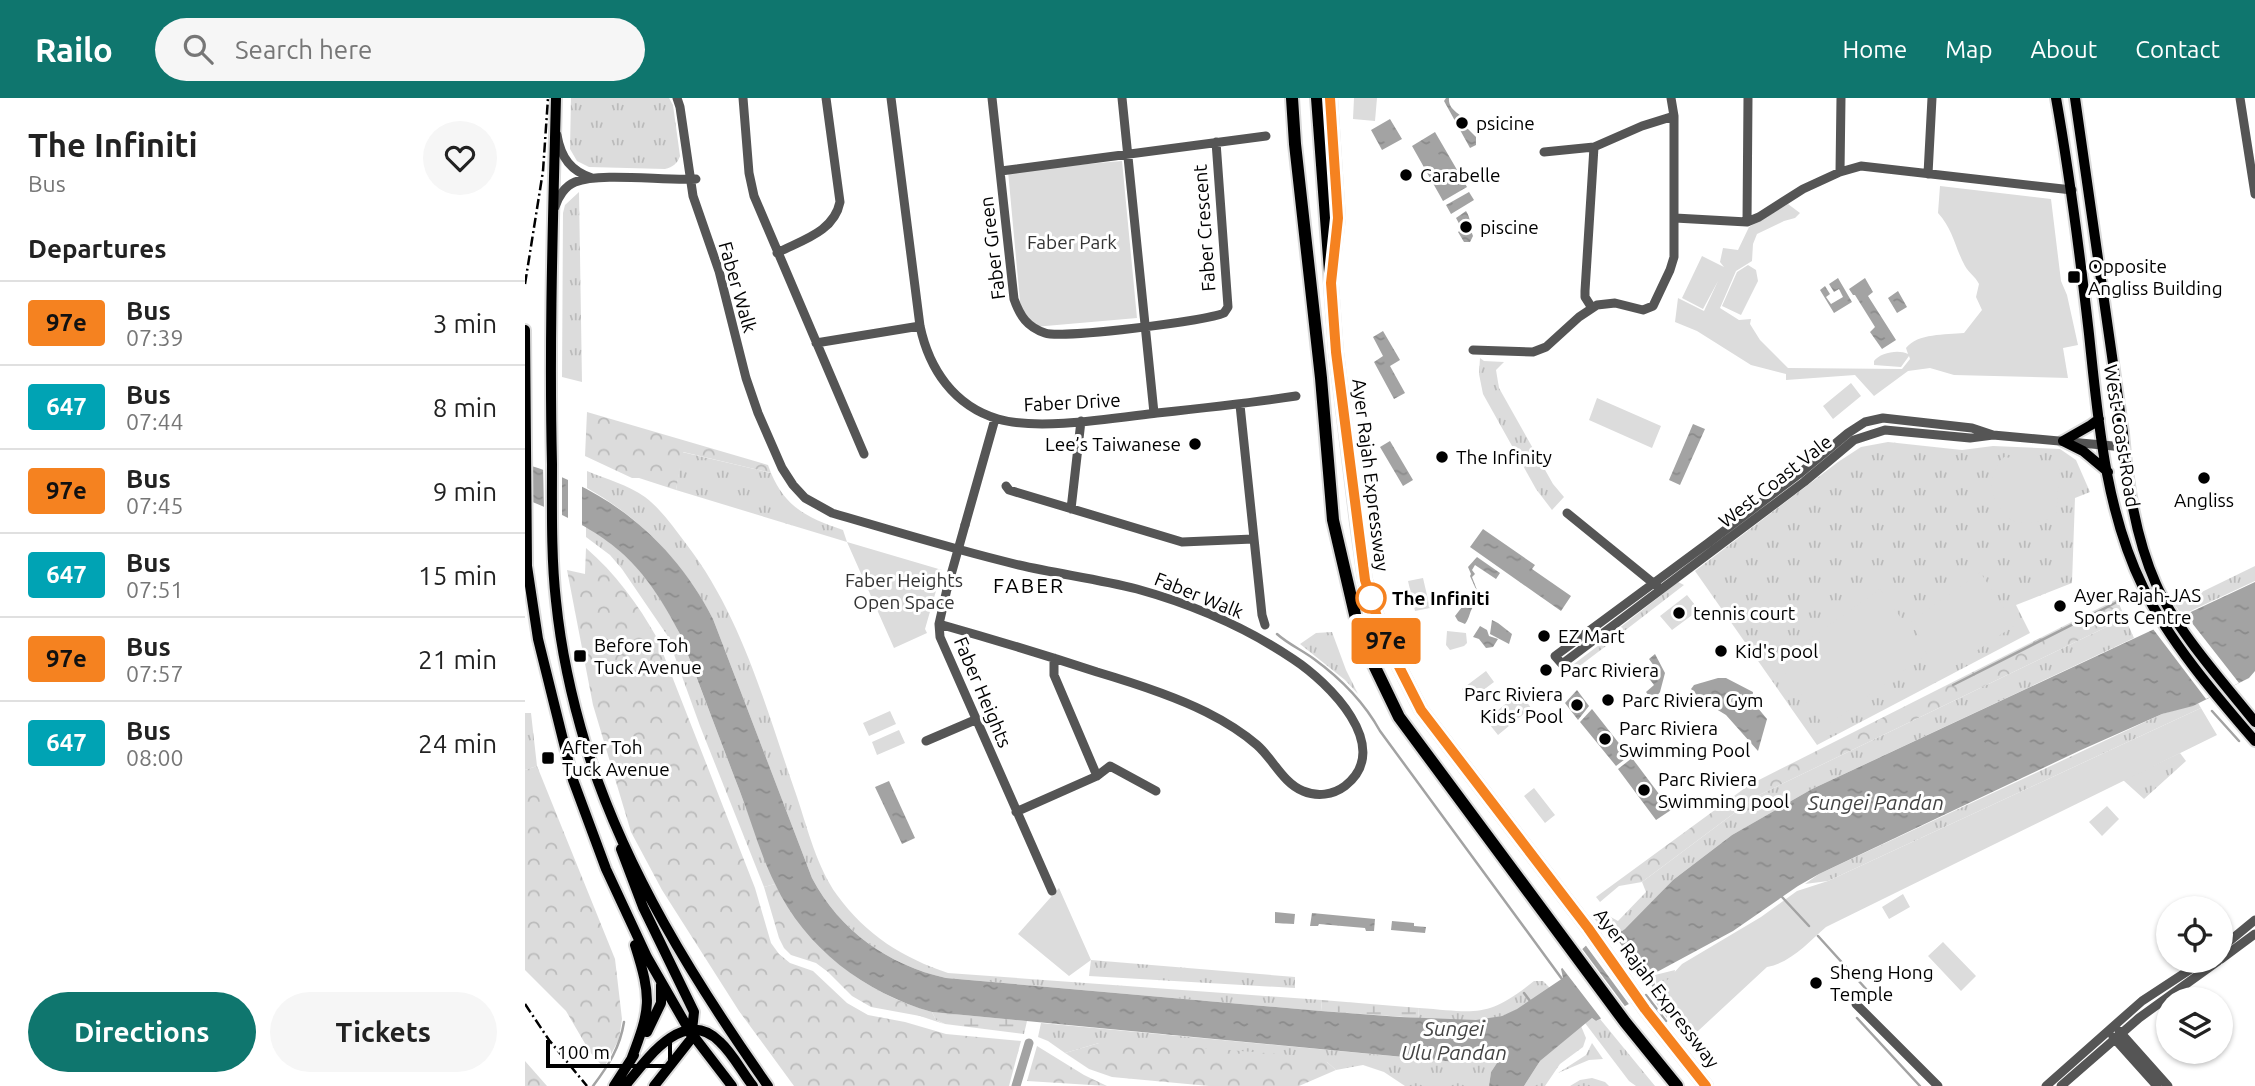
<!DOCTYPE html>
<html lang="en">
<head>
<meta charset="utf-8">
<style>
  body { margin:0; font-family:Ubuntu,sans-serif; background:#f6f6f6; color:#222; height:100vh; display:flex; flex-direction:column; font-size:26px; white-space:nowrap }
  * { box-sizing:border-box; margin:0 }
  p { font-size:23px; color:#767676 }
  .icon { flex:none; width:38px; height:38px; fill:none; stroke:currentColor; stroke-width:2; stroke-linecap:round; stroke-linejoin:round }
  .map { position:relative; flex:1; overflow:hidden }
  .panel { display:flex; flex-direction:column; background:#fff; width:525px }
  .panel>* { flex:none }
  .badge { padding:0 14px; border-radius:5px; font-size:24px; line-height:46px }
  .buttons { position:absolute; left:1631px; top:798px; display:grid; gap:14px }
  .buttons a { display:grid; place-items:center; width:77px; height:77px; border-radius:50%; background:#fff; box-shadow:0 2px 5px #0004; font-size:35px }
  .scale { position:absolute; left:21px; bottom:18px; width:126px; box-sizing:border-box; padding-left:7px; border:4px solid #000; border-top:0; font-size:19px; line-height:24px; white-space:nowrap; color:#000; -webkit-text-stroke:5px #fff; paint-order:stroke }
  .map>.badge { position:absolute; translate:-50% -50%; box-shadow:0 0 0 4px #fff }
  h2 { padding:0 28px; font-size:26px; line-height:63px }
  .round { display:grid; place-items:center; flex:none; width:74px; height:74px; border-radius:37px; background:#f6f6f6 }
  .head { display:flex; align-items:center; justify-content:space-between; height:119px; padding:0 28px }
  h1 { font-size:33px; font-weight:600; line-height:52px }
  .cta { display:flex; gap:14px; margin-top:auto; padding:14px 28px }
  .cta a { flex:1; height:80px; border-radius:42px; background:#0f766e; color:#fff; font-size:28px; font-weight:600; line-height:80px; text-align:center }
  .cta a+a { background:#f6f6f6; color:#222 }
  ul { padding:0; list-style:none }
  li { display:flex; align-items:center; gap:21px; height:84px; padding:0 28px; border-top:2px solid #e0e0e0 }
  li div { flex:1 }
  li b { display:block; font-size:26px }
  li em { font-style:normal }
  li .badge { min-width:77px; font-weight:700; text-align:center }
  header { display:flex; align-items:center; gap:42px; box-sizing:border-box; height:98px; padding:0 35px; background:#0f766e; color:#fff }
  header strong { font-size:33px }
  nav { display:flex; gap:38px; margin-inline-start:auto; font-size:24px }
  .search { width:490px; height:63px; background:#f6f6f6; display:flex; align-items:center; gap:18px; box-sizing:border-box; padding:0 24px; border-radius:38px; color:#767676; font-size:26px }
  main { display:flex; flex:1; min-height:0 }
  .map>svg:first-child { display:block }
  .grass { fill:url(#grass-tufts) }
  .forest { fill:url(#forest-crowns) }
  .wetland { fill:url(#wetland-marsh) }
  .green { fill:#dcdcdc }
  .water { fill:url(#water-ripples) }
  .pier { fill:#fff }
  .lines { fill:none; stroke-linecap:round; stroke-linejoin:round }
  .stream { stroke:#a3a3a3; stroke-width:2.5 }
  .canal { stroke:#a3a3a3; stroke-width:9 }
  .major-casing { stroke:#dbdbdb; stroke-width:14 }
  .highway-casing { stroke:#dbdbdb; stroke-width:16 }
  .minor { stroke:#555; stroke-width:9 }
  .major { stroke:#000; stroke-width:10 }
  .highway { stroke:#000; stroke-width:12 }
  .rail { stroke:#000; stroke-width:2.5; stroke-dasharray:10 3.5 2 3.5; stroke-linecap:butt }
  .minor-bridge { stroke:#555; stroke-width:9 }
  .line-casing { stroke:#fff; stroke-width:16 }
  .line { stroke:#f58220; stroke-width:10 }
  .poi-dot { fill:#000; stroke:#fff; stroke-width:2.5 }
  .stop-dot { fill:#fff; stroke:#f58220; stroke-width:3.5 }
  .labels { text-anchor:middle; stroke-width:6; stroke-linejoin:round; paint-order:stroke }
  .poi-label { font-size:19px; fill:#000; stroke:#fff; text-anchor:start }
  .street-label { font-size:19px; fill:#000; stroke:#fff }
  .park-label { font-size:19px; fill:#333; stroke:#fff }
  .stop-label { font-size:19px; font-weight:bold; fill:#000; stroke:#fff; text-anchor:start }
  .neighbourhood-label { font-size:21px; letter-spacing:2px; fill:#000; stroke:#fff }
  .water-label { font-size:21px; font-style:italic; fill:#444; stroke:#fff }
</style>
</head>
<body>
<header>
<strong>Railo</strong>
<div class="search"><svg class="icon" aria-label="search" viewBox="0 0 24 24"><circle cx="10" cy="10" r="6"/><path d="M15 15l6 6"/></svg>Search here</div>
<nav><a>Home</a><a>Map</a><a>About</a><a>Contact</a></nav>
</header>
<main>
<section class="panel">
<div class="head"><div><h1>The Infiniti</h1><p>Bus</p></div><a class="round"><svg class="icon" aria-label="heart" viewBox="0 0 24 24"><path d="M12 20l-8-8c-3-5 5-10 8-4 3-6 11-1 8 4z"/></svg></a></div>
<h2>Departures</h2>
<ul>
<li><span class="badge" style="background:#f58220;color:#111">97e</span><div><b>Bus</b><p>07:39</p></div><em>3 min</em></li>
<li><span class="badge" style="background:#00a3b4;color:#fff">647</span><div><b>Bus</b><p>07:44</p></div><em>8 min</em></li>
<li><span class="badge" style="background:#f58220;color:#111">97e</span><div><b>Bus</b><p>07:45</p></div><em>9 min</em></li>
<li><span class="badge" style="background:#00a3b4;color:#fff">647</span><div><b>Bus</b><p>07:51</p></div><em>15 min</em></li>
<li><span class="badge" style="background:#f58220;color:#111">97e</span><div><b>Bus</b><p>07:57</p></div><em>21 min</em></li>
<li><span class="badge" style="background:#00a3b4;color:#fff">647</span><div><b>Bus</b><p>08:00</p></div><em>24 min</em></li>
</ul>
<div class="cta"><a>Directions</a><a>Tickets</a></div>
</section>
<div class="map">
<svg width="1730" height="988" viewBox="0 0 1730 988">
  <defs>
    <pattern id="grass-tufts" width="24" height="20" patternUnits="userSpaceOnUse" patternTransform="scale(1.75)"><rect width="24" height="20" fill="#dcdcdc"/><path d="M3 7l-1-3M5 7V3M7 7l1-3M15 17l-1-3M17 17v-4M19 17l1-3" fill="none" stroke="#bbb"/></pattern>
    <pattern id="forest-crowns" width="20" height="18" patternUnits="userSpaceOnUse" patternTransform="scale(1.75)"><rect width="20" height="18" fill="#dcdcdc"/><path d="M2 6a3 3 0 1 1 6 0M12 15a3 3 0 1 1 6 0" fill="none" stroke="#bbb"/></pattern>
    <pattern id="wetland-marsh" width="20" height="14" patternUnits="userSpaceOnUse" patternTransform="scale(1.75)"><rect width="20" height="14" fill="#dcdcdc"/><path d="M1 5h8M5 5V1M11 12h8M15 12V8" fill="none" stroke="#bbb"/></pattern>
    <pattern id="water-ripples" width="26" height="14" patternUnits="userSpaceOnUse" patternTransform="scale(1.75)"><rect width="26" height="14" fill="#a3a3a3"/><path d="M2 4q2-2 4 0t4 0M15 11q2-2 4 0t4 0" fill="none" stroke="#8b8b8b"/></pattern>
  </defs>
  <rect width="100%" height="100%" fill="#fff"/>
  <path class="grass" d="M46,0H144L148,7L155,58C152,66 148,69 140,71L64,69L52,63L45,51Z
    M54,94L57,284L37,279L38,115L40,107Z
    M955,260L959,263L979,264L971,272L974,290L1028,386L1039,399L1027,412L1011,391L958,296L954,276Z
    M1363,344L1437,352L1468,348L1535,351L1551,362L1565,394L1550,400L1547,485L1491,507L1505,535L1292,647L1170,473L1313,364L1336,349Z
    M157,354L246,375C261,410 283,420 318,432L322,444L151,392Z
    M62,373C81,381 103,387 120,399C137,412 149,430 162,447C218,520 242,614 272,699C283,732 292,769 312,797C341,837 378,860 423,875L797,902L796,913L421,880C363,867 315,833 287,780L188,521C159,465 117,421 62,390Z
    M61,428C107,457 131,488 155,536L250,786L239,789L175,628L142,537L97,471L85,457L61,439Z
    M1730,468V483L1657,517L1650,507Z
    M1153,484L1159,487L1089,541L1088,535Z
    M1600,520L1609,540L1287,691L1207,737L1148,782L1101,831L1097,833L1084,827L1078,831L1067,818L1072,815L1078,821L1084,818L1093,823L1121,794L1117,784L1232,698Z
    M807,534L821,572L833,596L820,582L775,546L791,535Z
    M1074,547L1081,548L1040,579L1037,575Z
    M1673,605L1676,610L1303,783L1280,786L1294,776L1637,616Z
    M0,615H6L12,668L0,672Z
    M1655,655L1661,663L1619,701L1598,682Z
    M566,862L770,879V890L564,878Z
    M1150,872L1146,909L1142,920L1128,901L1132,889L1130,877Z
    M1009,883H1018L1025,890C1010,900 995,912 977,918C951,926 920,921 893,920L894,910C951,914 962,921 1009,883Z
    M1067,920L1071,923L1075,921L1130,988H1111L1104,983L1060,925Z
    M516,925L931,964L979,955L966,974L964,988H880L859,974L838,967L811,972L802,964L574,945L540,955L523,943L513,939Z
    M1056,928L1061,940L1058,949L1035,966L1020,988H999L1015,963Z
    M1067,945L1078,961L1064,962L1033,975L1061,957Z
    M1067,980L1080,984L1084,988H1045L1055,982Z"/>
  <path class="forest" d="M62,314L243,367L246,375L158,354L151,392L114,380H107L60,358Z
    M61,450C90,475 113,506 132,540L230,790L246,845L254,856L265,865L288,873L322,905L343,917L380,924L421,936L496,943L484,988H269L214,913L137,792L106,734L68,607L42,472L60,476Z
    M1592,501L1600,520L1232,698L1117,784L1094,788L1075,804L1071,799L1224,687Z
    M12,668L90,861L97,921L94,941L79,970L65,954L41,913L0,872V672Z
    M250,786C287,851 334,893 407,914L411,922L419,926L395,918L346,909L327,898L303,874L291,865L266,857L259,850L254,840L239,789Z
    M591,943L792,959L802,964L811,972L774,988H684L587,979L564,971L540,955L574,945Z
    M512,948L559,977L582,988L502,983Z
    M0,963L22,988H0Z"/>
  <path class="wetland" d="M797,902L894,910L893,920L796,913Z
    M407,914L502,923L499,936L420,926L411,922Z"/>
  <path class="green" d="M829,0H852L850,23L828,21Z
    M597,63L612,220L509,229L496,214L483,73Z
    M1415,88L1526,101L1536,183L1542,197L1553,247L1538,250L1543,280L1429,277L1405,270L1383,273L1349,298L1330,277L1261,282V276L1226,267L1172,233L1150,224L1153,200L1179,213L1193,183L1178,211L1157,200L1177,158L1199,169L1195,164L1198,150L1213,152L1224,129L1263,106L1275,115L1270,120L1259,123L1232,136L1228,146L1227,163L1211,173L1195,210L1214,222L1226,221L1225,226L1235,242L1263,270L1377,271L1385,261L1384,258L1376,269L1349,267V263C1355,255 1373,251 1383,256L1381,250C1393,235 1420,237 1439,235L1457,212L1451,199L1454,186C1450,178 1444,175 1440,168C1430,150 1428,131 1413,115Z
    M1223,167L1231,172L1233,183L1216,217L1197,208L1212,174Z
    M1326,285L1336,298L1308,321L1298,308Z
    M1072,300L1136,328L1127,350L1064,322Z
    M1479,359L1535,366L1531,419C1517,423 1500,429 1486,422C1484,421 1480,416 1478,414C1462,396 1464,377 1479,359Z
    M322,444L417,472L400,531L402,535L369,550Z
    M1455,474L1490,527L1420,574L1385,525Z
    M898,480L905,510L890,513L883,483Z
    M1355,491L1402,556L1300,629L1252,564Z
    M1162,497L1174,512L1147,532L1135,518Z
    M922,533L941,535L942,545L939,548L925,552L921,547Z
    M961,573L969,584L945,602L937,591Z
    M995,594L1006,610L973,637L961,622Z
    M1676,610L1692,637L1301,829C1283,845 1265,865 1242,869L1173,933L1166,935L1133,892L1157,866L1236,819L1272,793L1303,783Z
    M365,613L371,626L344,638L338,625Z
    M374,632L380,645L352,657L347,644Z
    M1009,690L1030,717L1020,725L999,698Z
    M1582,708L1594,721L1577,738L1564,724Z
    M534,790L566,862L544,878L493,836Z
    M1378,796L1385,809L1364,821L1357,809Z
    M1418,844L1451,878L1436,893L1403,858Z"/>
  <path class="water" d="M921,0H924C923,12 935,15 942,23L943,31L951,39V47L945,50L919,3Z
    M865,21L877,41L857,52L846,32Z
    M910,34L942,89L918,103L887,48Z
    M944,94L949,102L926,116L921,107Z
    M941,113C947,122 944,129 948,138L945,144H939L933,134L937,131L931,120Z
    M1313,180L1327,204L1309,215L1295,192L1300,188L1305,196L1301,199L1306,206L1318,199L1314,191L1309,194L1304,186Z
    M1340,180L1348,194L1343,198L1371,242L1357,251L1345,234L1350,229L1330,197H1328L1324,191Z
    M1373,193L1382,209L1372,215L1363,200Z
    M858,233L875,262L865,268L880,295L869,301L849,264L858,258L848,239Z
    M1168,326L1180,331L1155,387L1144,382Z
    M865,343L888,382L878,388L855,349Z
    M0,366C83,390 149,444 188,521L287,780C315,833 363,867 421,880L796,913L875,919L951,922L977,918L992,911L1038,880L1036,871L1083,827L1097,833L1100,831L1148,782L1207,737L1287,691L1730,484V573L1724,580L1668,608L1637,616L1556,652L1294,776L1273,788L1208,833L1130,875L1128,879L1131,892L1071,923L1067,920L1015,963L999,988H964L966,974L978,956L931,964L407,914C340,895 280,850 250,786C235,756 226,722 214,691C194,639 175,588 155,536C115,458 80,433 0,401Z
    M958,431L1010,467L1007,471L1046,498L1036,513L945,449Z
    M952,459L975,475L971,481L950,467L947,472L950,476L947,479L952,492L957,495L954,498L945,478L946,476L943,469Z
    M944,499L950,506C944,513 945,520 940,526L933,523L930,518L937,509L934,504Z
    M967,522L973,525L987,536L984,546L965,536Z
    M955,528L962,532L964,538L973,541L968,549L961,550L954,541L948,539Z
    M1130,556L1140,575L1135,594L1128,603L1121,594L1129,587L1123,579L1132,572L1124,561Z
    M1193,580H1201L1228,594L1227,603L1242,621L1233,653L1201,617L1178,603L1166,591L1169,587Z
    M1052,592L1064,608L1053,622L1040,605Z
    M1067,611L1104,658L1091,668L1055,624Z
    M1107,660L1146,712L1131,722L1093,671Z
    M364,683L390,740L377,746L350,689Z
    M750,814L770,816L769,826L750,825Z
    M787,815L850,821L849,833H841L840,830L794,826L793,828H785Z
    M867,823L889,825V828L901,829L900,835L866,832Z"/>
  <path class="pier" d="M18,368L37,376V420L19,412Z
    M43,378L57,384V430L43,422Z
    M1660,516L1714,585L1681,601L1628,531Z
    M1080,825L1132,895L1106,909L1059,845Z
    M1055,848L1102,911L1078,923L1035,867Z"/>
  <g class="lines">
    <path class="stream" d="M752,536C763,546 777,552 789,561C815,580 839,604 855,633L1037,881
      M1428,587L1592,504
      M1687,613L1714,643
      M1257,799L1284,828
      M1068,827L1075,835
      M1293,838L1351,902
      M999,895L1005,903
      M1121,897L1141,923
      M1332,920L1395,988
      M68,988C83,968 95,950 99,924"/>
    <path class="canal" d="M491,988L504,945"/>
    <defs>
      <path id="major" d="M31,0C28,122 24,244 27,366C27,411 26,458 31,503C36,552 47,602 61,648C99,771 170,884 243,988
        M1531,0C1545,79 1555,157 1564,236C1573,321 1580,412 1618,489C1643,542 1692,599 1730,643
        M1550,0L1598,335C1602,385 1610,439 1631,486C1651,532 1698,584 1730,624
        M0,232L2,468L13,541L48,682L81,771L122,859L164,932L207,988
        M1538,343L1558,353L1583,374
        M1538,343L1566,327L1574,321
        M96,751L118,809L169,914L166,941L129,988
        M122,934L136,905V887
        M106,962C126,910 127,901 110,847
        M89,988L109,957
        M100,988C121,962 159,907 195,944C208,956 217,974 228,988"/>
      <path id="highway" d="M767,0L770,46L796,280L808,422L835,538L874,619L1100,924L1152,988
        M792,0L811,254L832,425L840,482L858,537L896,612L1063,830L1120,911L1181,988
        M805,0L813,120L809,153"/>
    </defs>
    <use href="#major" class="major-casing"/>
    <use href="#highway" class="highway-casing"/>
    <path class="minor" d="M152,0L155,9L168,98L194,173L221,280L233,315L257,370L268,387L280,400L307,415C369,433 431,452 494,467C533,476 573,481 612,491C666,506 722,530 768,561C803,584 870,649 820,688C808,697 792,699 778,693C758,685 748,661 732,647C717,634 699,623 681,614C647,597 609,585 572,574C520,557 467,541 414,526
      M218,0L224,75L229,98L339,356
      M366,0L395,228C404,271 429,308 473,321C513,333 590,320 632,315C679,310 725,305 771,298
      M467,0L489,201C495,218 502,229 520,235C537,241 681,223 699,215L703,209L691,44
      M597,0L629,315
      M1715,0L1730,96
      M32,37C36,60 46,73 67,80
      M1019,54L1069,49L1117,28L1149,18
      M476,73L741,38
      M1315,74L1316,0
      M1403,76L1407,0
      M30,109C33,99 40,88 50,84C76,74 139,83 171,81
      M1150,120L1222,124L1234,119L1278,91L1315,74L1336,68L1547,92
      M1222,124L1223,0
      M252,155C277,142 309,134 315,104L301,0
      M1067,210L1060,199V193L1069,49
      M291,245L395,228
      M948,252L1008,254L1021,249L1054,219L1072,207L1090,205L1118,212L1128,208L1145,172L1149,159V18L1146,0
      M715,307L737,517L740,527
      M1468,337L1447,330L1358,320L1340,324L1323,335L1274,376L1183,445L1030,558L1037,566L1279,384L1329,342L1360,332L1445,340L1468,337L1599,349
      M481,388L484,392L657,444L728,441
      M546,411L556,323
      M1042,415L1133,489
      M440,427L470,321
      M422,491L414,526L415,539L527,793
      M529,560V577L572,678
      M401,643L450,622
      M491,714L572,678L585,668L631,693
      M1696,850L1730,822
      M1696,861L1730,836
      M1331,906L1413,988
      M1594,933L1643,988
      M1588,939L1632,988
      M1521,988L1617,903L1678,863
      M1536,988L1614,920L1693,863"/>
    <use href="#major" class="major"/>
    <use href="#highway" class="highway"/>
    <path class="rail" d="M0,186L18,73L23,0
      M0,906L24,942L62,988"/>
    <path class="minor-bridge" d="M422,491L440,427"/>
  </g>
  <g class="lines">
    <defs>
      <path id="line" d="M805,0L813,120L806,185L811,254L840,482L858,537L896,612L1063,830L1120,911L1181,988"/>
    </defs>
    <use href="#line" class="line-casing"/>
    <use href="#line" class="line"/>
  </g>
  <g class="poi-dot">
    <circle cx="937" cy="25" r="7"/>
    <circle cx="881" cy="77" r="7"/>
    <circle cx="941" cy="129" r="7"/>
    <rect x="1542" y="172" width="14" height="14" rx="3.5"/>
    <circle cx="670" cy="346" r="7"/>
    <circle cx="917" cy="359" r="7"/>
    <circle cx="1679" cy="380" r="7"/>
    <circle cx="1535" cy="508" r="7"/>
    <circle cx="1154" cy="515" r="7"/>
    <circle cx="1019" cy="538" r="7"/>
    <circle cx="1196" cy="553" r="7"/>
    <rect x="48" y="551" width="14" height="14" rx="3.5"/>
    <circle cx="1021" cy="572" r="7"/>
    <circle cx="1083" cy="602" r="7"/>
    <circle cx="1052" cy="607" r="7"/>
    <circle cx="1080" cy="641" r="7"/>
    <rect x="16" y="653" width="14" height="14" rx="3.5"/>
    <circle cx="1119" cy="692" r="7"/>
    <circle cx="1291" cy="885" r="7"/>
  </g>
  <circle class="stop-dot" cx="846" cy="500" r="14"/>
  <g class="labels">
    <g class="poi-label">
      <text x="951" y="32">psicine</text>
      <text x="895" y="84">Carabelle</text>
      <text x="955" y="136">piscine</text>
      <text x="1563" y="175">Opposite<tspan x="1563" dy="22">Angliss Building</tspan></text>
      <text x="656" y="353" text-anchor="end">Lee’s Taiwanese</text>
      <text x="931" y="366">The Infinity</text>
      <text x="1679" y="409" text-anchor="middle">Angliss</text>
      <text x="1549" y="504">Ayer Rajah-JAS<tspan x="1549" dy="22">Sports Centre</tspan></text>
      <text x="1168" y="522">tennis court</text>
      <text x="1033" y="545">EZ Mart</text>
      <text x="69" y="554">Before Toh<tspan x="69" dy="22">Tuck Avenue</tspan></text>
      <text x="1210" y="560">Kid's pool</text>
      <text x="1035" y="579">Parc Riviera</text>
      <text x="1038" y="603" text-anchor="end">Parc Riviera<tspan x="1038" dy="22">Kids‘ Pool</tspan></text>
      <text x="1097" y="609">Parc Riviera Gym</text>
      <text x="1094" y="637">Parc Riviera<tspan x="1094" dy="22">Swimming Pool</tspan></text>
      <text x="37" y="656">After Toh<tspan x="37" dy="22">Tuck Avenue</tspan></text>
      <text x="1133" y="688">Parc Riviera<tspan x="1133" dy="22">Swimming pool</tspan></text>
      <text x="1305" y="881">Sheng Hong<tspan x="1305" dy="22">Temple</tspan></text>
    </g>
    <g class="street-label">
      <text transform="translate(679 130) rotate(-94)" y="7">Faber Crescent</text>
      <text transform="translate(467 150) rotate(-97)" y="7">Faber Green</text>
      <text transform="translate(213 189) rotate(74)" y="7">Faber Walk</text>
      <text transform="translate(547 304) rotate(-3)" y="7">Faber Drive</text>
      <text transform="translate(1597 338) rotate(81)" y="7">West Coast Road</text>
      <text transform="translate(846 377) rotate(83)" y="7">Ayer Rajah Expressway</text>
      <text transform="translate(1250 383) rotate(-38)" y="7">West Coast Vale</text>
      <text transform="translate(674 497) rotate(22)" y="7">Faber Walk</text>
      <text transform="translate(458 594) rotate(67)" y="7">Faber Heights</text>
      <text transform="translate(1132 890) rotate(53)" y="7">Ayer Rajah Expressway</text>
    </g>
    <g class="park-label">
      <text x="547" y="151">Faber Park</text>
      <text x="379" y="489">Faber Heights<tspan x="379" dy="22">Open Space</tspan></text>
    </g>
    <g class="stop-label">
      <text x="867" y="507">The Infiniti</text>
    </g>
    <g class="neighbourhood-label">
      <text x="504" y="495">FABER</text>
    </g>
    <g class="water-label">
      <text x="1351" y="712">Sungei Pandan</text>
      <text x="929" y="938">Sungei<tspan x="929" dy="24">Ulu Pandan</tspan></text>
    </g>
  </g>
</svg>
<div class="buttons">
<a><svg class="icon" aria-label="locate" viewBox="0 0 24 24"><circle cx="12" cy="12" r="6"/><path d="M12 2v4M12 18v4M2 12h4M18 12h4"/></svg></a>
<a><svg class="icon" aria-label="layers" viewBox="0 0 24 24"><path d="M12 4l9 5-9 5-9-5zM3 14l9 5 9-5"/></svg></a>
</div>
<div class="scale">100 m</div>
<b class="badge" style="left:861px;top:543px;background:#f58220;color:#111">97e</b>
</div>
</main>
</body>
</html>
